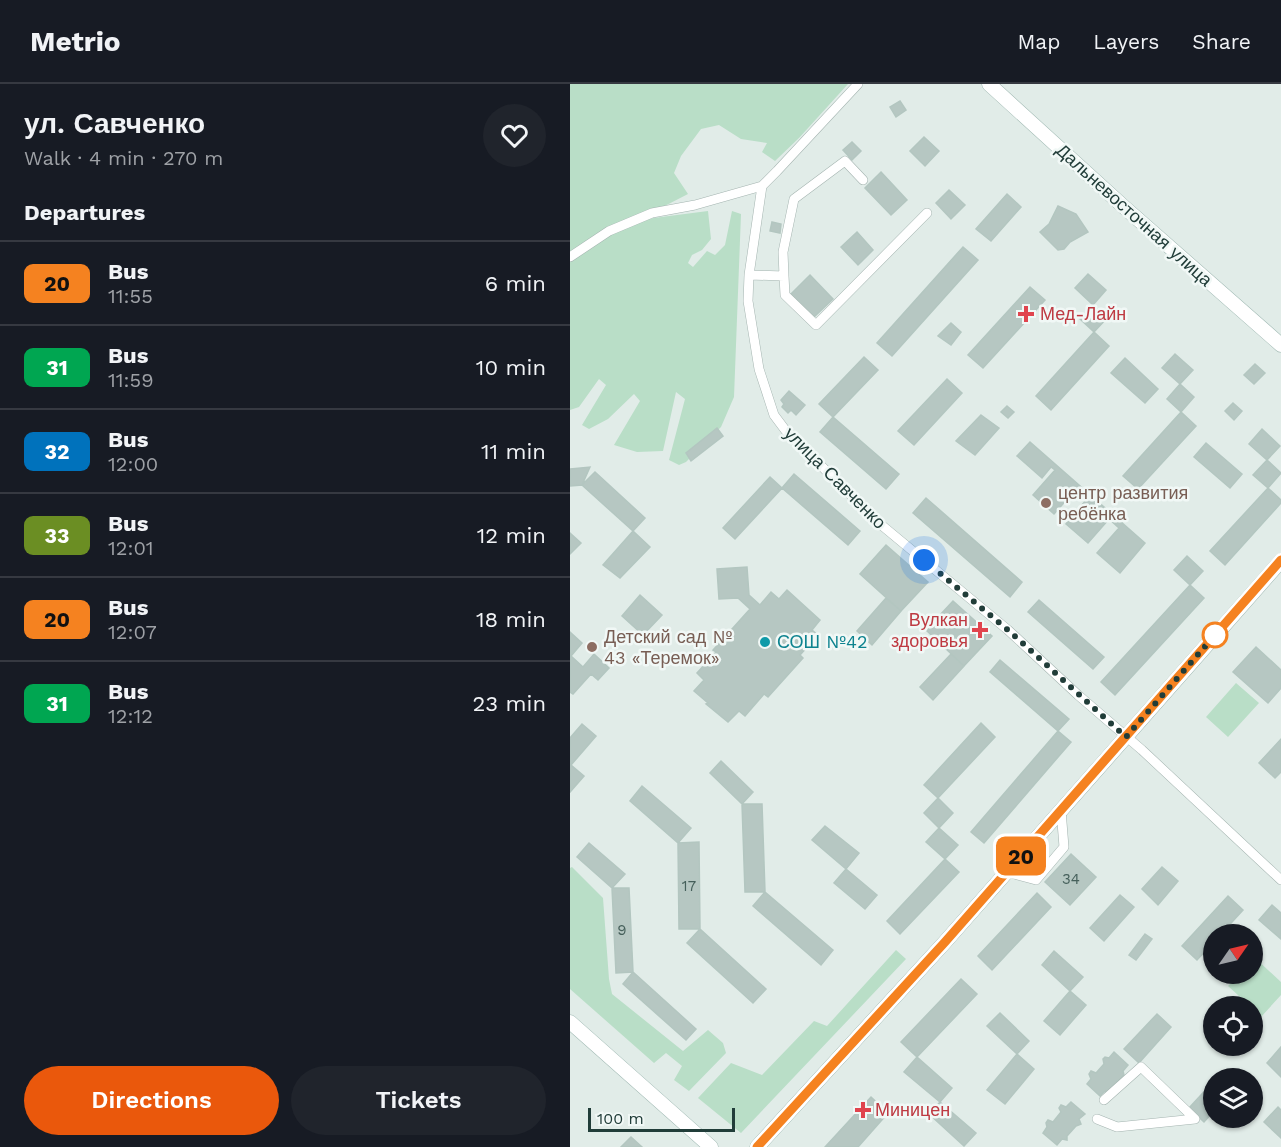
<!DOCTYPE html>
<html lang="en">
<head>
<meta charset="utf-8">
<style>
  body { margin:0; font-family:"Work Sans",sans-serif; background:#20242c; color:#f1f3f6; height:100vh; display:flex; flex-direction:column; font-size:22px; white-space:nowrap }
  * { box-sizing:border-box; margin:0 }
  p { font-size:20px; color:#9ea1a6 }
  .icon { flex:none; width:33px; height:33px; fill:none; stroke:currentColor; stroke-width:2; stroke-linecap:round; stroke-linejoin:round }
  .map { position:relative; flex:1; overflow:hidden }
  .details { display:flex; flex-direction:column; background:#171b24; width:570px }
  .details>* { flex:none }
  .badge { padding:0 12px; border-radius:9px; font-size:21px; line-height:39px }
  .needle { width:39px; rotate:56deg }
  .tools { position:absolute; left:633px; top:840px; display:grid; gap:12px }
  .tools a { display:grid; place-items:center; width:60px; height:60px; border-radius:50%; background:#171b24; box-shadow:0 2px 4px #0004; font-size:30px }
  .scale { position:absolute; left:18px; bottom:15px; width:147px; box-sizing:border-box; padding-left:6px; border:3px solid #213d39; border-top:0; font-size:16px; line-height:21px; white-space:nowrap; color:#213d39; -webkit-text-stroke:4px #f1f8f6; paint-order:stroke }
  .you { position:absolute; width:30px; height:30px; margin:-15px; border:4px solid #fff; border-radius:50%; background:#1a73e8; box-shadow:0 0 0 9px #1a73e833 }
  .map>.badge { position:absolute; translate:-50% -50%; box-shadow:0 0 0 3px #fff }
  h2 { padding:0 24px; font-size:22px; line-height:54px }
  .round { display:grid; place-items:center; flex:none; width:63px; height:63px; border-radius:32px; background:#20242c }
  .summary { display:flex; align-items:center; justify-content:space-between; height:102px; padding:0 24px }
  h1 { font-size:28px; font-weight:600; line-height:45px }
  .button { display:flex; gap:12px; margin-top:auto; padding:12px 24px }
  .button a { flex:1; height:69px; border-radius:36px; background:#ea580c; color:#fff; font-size:24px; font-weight:600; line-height:69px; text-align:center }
  .button a+a { background:#20242c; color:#f1f3f6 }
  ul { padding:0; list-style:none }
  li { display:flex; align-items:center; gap:18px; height:84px; padding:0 24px; border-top:2px solid #363941 }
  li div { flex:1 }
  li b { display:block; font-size:22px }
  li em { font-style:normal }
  li .badge { min-width:66px; font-weight:700; text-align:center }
  header { display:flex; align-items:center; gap:36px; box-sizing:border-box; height:84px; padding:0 30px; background:#171b24; border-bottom:2px solid #363941 }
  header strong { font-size:28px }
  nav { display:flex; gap:33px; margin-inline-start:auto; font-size:21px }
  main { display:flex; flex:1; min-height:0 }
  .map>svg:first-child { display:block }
  .green { fill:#b9dec7 }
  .building { fill:#b6c7c2; stroke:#b3c6c0; stroke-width:1.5 }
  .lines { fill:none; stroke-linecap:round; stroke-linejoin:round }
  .street-casing { stroke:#a4b4b0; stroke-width:10 }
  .secondary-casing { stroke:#9fb8b2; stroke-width:15 }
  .street { stroke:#fff; stroke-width:9 }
  .secondary { stroke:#fff; stroke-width:14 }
  .line-casing { stroke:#fff; stroke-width:14 }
  .line { stroke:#f58220; stroke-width:9 }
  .walk { stroke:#213d39; stroke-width:6; stroke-dasharray:0 10.8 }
  .health-dot { fill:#e0444e; stroke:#f1f8f6; stroke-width:2 }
  .education-dot { fill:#8d6e63; stroke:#f1f8f6; stroke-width:2 }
  .stop-dot { fill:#fff; stroke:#f58220; stroke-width:3 }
  .culture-dot { fill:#0f9aa8; stroke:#f1f8f6; stroke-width:2 }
  .labels { text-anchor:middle; stroke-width:5; stroke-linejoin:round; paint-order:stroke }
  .number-label { font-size:15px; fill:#46605b }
  .street-label { font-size:18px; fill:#213d39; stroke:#f1f8f6 }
  .health-label { font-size:18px; fill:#be3a42; stroke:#f1f8f6; text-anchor:start }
  .education-label { font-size:18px; fill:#785e54; stroke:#f1f8f6; text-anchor:start }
  .culture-label { font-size:18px; fill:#0d838f; stroke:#f1f8f6; text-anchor:start }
</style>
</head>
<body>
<header>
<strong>Metrio</strong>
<nav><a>Map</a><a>Layers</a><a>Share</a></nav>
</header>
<main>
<section class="details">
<div class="summary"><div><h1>ул. Савченко</h1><p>Walk · 4 min · 270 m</p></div><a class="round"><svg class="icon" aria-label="heart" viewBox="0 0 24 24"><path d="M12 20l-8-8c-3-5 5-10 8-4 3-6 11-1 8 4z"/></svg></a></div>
<h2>Departures</h2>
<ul>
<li><span class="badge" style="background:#f58220;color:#111">20</span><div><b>Bus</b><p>11:55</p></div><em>6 min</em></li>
<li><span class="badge" style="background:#00a651;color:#fff">31</span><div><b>Bus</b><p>11:59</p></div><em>10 min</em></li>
<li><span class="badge" style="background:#0072bc;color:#fff">32</span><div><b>Bus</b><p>12:00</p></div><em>11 min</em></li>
<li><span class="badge" style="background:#6b8e23;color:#fff">33</span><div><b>Bus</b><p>12:01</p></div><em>12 min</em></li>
<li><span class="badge" style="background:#f58220;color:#111">20</span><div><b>Bus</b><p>12:07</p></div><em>18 min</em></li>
<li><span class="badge" style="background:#00a651;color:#fff">31</span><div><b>Bus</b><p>12:12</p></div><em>23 min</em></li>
</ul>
<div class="button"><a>Directions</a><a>Tickets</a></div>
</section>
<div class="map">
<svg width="711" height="1063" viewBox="0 0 711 1063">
  <rect width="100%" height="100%" fill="#e1ece8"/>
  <path class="green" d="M0,0H278L229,54L205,77L192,68L197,59L171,55L149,41L131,45L111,72L104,89L118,110L50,145L76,135L138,127L141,155L132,166L122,171L118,179L123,183L137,167L145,171L155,161L162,127L171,130L164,313L151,343L116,378L109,381L99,376L115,315L106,308L93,367L67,368L44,361L70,317L64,310L38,335L19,345L12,341L36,301L29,295L9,323L0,326Z
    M666,599L689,619L658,653L636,633Z
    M2,783L33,814L39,895L42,910L113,967L138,946L153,959L156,969L119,1007L104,996L112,982L96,969L84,979L0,905V784Z
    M326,866L336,875L171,1049L128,1014L161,979L192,991L244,937L257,942Z
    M683,872L711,898V911L691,933L683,925L682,922H680L658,902L665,895L659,890H682Z"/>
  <path class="building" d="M330,17L336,26L326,33L320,23Z
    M354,53L369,67L355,82L340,67Z
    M282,58L291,67L282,76L273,66Z
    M311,88L337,116L321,131L295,104Z
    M379,106L395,121L381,135L366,119Z
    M437,110L451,123L421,157L406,145Z
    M488,122L506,130L518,148L500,158L494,165L488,166L470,148L479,140Z
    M202,138L211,140L210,149L200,147Z
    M287,148L303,166L288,181L271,163Z
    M393,163L408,176L322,272L307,259Z
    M518,190L536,206L523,221L505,204Z
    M240,191L263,215L244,233L221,210Z
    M460,203L475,216L413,284L398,271Z
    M523,221L537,234L524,248L510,235Z
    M381,239L391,248L381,261L368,252Z
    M524,248L539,262L481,326L466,312Z
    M605,270L623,286L610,300L592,284Z
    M294,273L308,286L263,333L249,320Z
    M555,274L588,305L575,319L541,289Z
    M685,280L695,289L684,300L674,291Z
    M377,295L392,309L344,361L328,347Z
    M610,300L624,313L611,328L597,315Z
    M219,307L235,321L226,331L221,326L218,329L212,323L214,320L211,316Z
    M663,319L672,327L664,336L655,327Z
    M437,322L444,328L438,334L431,328Z
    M611,328L626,342L568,405L553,392Z
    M411,331L429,344L405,371L386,357Z
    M263,333L329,390L316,405L250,348Z
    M147,344L153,352L121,377L116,369Z
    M692,345L710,362L697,376L679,360Z
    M460,358L575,459L550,489L527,469L549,444L539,435L518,459L496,440L517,415L506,405L484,430L463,411L485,386L481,383L472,394L447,372Z
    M636,359L672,390L660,404L624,373Z
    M697,376L711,389L698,404L683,391Z
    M20,383L12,401L0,402V385Z
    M25,388L75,434L63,447L12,401Z
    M224,390L290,447L278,461L212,404Z
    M200,393L212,404L165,455L153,444Z
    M698,404L711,416V419L655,481L640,467Z
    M356,414L452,498L440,513L343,429Z
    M63,447L80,463L50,494L33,481Z
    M0,449L11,459L0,470Z
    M316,461L358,498L331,527L290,490Z
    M617,472L633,487L620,501L604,486Z
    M177,483L179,511L190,521L201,508L209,515L217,506L250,536L242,546L248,551L230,571L233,574L198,613L194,610L175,632L169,627L158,638L136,620L138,619L124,607L134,596L127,589L146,568L143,566L180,525L168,514L149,515L147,485Z
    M620,501L634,514L545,611L531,598Z
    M70,511L92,531L73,551L52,532Z
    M316,514L331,527L302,561L287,547Z
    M469,516L534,573L523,585L458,528Z
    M383,517L422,552L394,582L356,546Z
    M0,548L12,559L1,572L13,583L24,570L39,584L28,596L21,590L3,610L0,608Z
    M686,563L711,586V604L698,619L663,588Z
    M381,570L394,582L363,616L350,603Z
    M430,576L499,635L488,647L420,588Z
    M411,639L425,653L368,714L354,701Z
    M12,640L26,652L1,681L14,692L0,708V654Z
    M488,647L501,658L414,759L401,748Z
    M711,655V688L705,694L689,679Z
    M151,677L183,708L172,720L140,689Z
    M72,702L121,744L108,759L60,717Z
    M368,714L383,729L369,744L354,729Z
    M172,720H192L195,808H175Z
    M255,742L289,769L276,785L242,756Z
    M369,744L388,761L375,775L356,758Z
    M129,758L130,845H109L108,759Z
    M19,759L55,790L42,804L7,773Z
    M501,770L526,793L500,821L475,798Z
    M375,775L389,788L330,850L317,837Z
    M592,783L608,797L588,821L572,805Z
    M276,785L307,811L295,825L264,799Z
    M42,804H59L63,888L46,889Z
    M195,808L263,866L251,881L183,822Z
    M467,809L481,823L422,886L408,872Z
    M550,811L564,823L534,857L520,844Z
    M658,812L673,826L651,850H644V858L627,876L612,862Z
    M702,821L711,829V855L689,836Z
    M130,845L196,905L183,919L117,859Z
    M575,850L582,855L566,876L559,871Z
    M484,867L513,893L500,907L472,881Z
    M63,888L126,945L116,956L53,900Z
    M391,895L407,910L347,973L331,958Z
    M500,907L516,921L490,951L474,937Z
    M430,929L459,957L447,970L417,942Z
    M587,930L601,943L569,979L554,965Z
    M711,963V993L697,979Z
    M544,968L558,981L553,987L554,991L536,1009L535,1007L530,1012L517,1000L521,995L519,990L521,987L526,989L534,980L533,975L535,973L539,974Z
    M447,970L464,985L435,1020L417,1006Z
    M347,973L382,1004L370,1018L334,988Z
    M644,997V1027L634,1038L619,1024Z
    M301,1013L318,1029L288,1063H255Z
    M370,1018L406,1049L394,1062L359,1030Z
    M501,1018L515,1030L509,1035L511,1040L506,1042L497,1052V1056L492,1055L487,1061L473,1049L477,1043L476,1039L478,1036L483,1038L491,1028L489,1024L491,1021L496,1023Z
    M708,1023L711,1026V1054L694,1038Z
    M61,1053L72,1063H51Z"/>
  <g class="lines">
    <defs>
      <path id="street" d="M288,0L207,87L192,102L179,191L178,217L189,285L204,331L216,347L309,439L438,546L508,611L572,666L711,796
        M0,173L39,147L82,129L125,121L192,102
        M179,191L214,192L213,168L224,115L275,77L293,96
        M214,192L215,211L246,241L357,129
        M437,788L466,796L494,763L491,726
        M527,1035L547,1043L625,1035L571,983L534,1016"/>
      <path id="secondary" d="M419,0L554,123L711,261
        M0,938L141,1063
        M187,1063L375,858L711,477"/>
    </defs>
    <use href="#street" class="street-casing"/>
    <use href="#secondary" class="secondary-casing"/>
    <use href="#street" class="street"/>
    <use href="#secondary" class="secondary"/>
  </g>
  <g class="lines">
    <defs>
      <path id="line" d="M187,1063L375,858L711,476"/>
    </defs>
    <use href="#line" class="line-casing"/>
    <use href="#line" class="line"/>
    <path class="walk" d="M354,476L438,546L556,653L645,551"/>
  </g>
  <g class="health-dot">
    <path d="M453 221h6v6h6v6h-6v6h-6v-6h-6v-6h6z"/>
    <path d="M407 537h6v6h6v6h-6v6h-6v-6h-6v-6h6z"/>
    <path d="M290 1017h6v6h6v6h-6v6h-6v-6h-6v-6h6z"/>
  </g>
  <g class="education-dot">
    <circle cx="476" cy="419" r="6"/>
    <circle cx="22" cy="563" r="6"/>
  </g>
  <circle class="stop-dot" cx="645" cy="551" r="12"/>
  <circle class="culture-dot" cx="195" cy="558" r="6"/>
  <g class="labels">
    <g class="number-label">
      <text x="501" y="800">34</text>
      <text x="119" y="807">17</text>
      <text x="52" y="851">9</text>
    </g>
    <g class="street-label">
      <text transform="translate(564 131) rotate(42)" y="6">Дальневосточная улица</text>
      <text transform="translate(265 394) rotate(45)" y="6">улица Савченко</text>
    </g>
    <g class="health-label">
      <text x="470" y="236">Мед-Лайн</text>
      <text x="398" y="542" text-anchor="end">Вулкан<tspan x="398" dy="21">здоровья</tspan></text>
      <text x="305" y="1032">Миницен</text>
    </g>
    <g class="education-label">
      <text x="488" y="415">центр развития<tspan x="488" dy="21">ребёнка</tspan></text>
      <text x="34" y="559">Детский сад №<tspan x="34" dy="21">43 «Теремок»</tspan></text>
    </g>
    <g class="culture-label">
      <text x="207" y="564">СОШ №42</text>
    </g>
  </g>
</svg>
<div class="tools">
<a><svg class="needle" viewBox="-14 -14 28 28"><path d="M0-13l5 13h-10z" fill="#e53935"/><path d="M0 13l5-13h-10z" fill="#9ea1a6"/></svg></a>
<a><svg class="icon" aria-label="locate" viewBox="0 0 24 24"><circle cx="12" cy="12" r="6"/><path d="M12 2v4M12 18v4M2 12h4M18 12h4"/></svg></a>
<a><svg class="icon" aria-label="layers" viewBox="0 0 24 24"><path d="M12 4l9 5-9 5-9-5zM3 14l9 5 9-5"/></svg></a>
</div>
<div class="scale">100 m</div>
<div class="you" style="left:354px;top:476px"></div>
<b class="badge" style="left:451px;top:772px;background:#f58220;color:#111">20</b>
</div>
</main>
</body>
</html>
